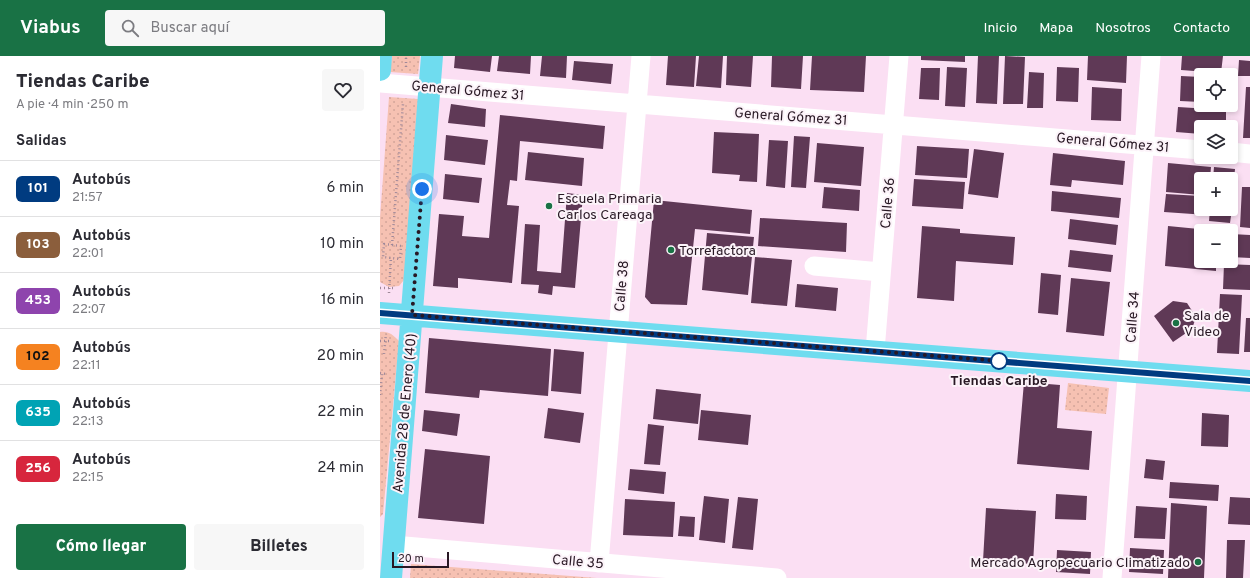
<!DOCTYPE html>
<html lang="es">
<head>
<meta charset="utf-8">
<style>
  body { margin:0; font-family:Overpass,sans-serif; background:#f7f7f7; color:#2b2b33; height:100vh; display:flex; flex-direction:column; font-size:15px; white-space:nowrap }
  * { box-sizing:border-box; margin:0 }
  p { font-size:13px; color:#7c7c81 }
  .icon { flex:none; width:22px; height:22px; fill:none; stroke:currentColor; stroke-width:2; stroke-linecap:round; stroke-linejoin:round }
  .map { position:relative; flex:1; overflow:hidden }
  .details { display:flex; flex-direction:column; background:#fff; width:380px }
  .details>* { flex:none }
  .badge { padding:0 8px; border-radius:6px; font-size:14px; line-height:26px }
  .controls { position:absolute; left:814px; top:12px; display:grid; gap:8px }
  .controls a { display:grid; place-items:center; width:44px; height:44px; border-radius:4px; background:#fff; box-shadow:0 2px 6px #0003; font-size:20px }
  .scale { position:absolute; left:12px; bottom:10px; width:57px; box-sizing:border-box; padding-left:4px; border:2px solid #281824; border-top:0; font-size:11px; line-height:14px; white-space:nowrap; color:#281824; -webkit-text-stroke:3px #fcf3f9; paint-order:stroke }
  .you { position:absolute; width:20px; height:20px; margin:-10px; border:3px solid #fff; border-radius:50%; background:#1a73e8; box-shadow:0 0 0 6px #1a73e833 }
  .map>.badge { position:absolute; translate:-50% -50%; box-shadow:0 0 0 2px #fff }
  h2 { padding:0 16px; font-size:15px; line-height:36px }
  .round { display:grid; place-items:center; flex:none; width:42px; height:42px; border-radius:4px; background:#f7f7f7 }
  .head { display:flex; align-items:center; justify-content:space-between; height:68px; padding:0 16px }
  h1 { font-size:19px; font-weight:800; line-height:30px }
  .cta { display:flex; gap:8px; margin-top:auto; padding:8px 16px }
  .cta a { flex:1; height:46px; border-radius:4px; background:#197245; color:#fff; font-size:16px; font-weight:800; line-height:46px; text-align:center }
  .cta a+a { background:#f7f7f7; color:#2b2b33 }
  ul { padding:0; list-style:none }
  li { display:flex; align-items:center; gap:12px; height:56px; padding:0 16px; border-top:1px solid #e1e1e2 }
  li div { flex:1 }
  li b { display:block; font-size:15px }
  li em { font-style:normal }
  li .badge { min-width:44px; font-weight:700; text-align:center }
  header { display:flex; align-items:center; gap:24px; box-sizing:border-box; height:56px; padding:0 20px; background:#197245; color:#fff }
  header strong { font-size:19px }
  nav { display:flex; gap:22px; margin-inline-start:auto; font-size:14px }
  .search { width:280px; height:36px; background:#f7f7f7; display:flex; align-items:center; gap:10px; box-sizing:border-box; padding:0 14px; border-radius:4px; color:#7c7c81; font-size:15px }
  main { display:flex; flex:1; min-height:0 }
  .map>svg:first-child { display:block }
  .grass { fill:url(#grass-dots) }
  .building { fill:#5f3956 }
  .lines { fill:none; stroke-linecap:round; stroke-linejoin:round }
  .path { stroke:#9f8899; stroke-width:2.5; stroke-dasharray:1 3; stroke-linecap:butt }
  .minor { stroke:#fff; stroke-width:19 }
  .major { stroke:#6fdcef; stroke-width:22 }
  .line-casing { stroke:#fff; stroke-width:9 }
  .line { stroke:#003b80; stroke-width:6 }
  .walk { stroke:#281824; stroke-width:4; stroke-dasharray:0 7.2 }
  .poi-dot { fill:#197245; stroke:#fcf3f9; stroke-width:1.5 }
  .stop-dot { fill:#fff; stroke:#003b80; stroke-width:2 }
  .labels { text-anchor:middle; stroke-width:4; stroke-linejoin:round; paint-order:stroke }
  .street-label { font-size:14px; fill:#281824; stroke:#fcf3f9 }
  .poi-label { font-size:14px; fill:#281824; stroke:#fcf3f9; text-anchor:start }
  .stop-label { font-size:14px; font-weight:bold; fill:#281824; stroke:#fcf3f9 }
</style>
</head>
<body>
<header>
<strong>Viabus</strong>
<div class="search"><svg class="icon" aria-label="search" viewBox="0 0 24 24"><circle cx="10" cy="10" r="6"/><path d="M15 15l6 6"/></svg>Buscar aquí</div>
<nav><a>Inicio</a><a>Mapa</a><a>Nosotros</a><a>Contacto</a></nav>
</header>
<main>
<section class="details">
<div class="head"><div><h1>Tiendas Caribe</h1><p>A pie · 4 min · 250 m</p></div><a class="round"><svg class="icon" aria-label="heart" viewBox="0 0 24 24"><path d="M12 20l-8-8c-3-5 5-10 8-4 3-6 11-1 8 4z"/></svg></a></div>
<h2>Salidas</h2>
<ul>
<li><span class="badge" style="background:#003b80;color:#fff">101</span><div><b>Autobús</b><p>21:57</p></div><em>6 min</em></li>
<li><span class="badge" style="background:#8b5e3c;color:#fff">103</span><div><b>Autobús</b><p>22:01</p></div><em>10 min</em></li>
<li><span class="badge" style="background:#8e44ad;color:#fff">453</span><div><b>Autobús</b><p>22:07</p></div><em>16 min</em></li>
<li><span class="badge" style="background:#f58220;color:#111">102</span><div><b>Autobús</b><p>22:11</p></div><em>20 min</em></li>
<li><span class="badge" style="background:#00a3b4;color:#fff">635</span><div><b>Autobús</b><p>22:13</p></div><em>22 min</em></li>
<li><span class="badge" style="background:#d7263d;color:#fff">256</span><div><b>Autobús</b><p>22:15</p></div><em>24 min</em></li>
</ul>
<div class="cta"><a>Cómo llegar</a><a>Billetes</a></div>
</section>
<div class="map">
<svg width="870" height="522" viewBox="0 0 870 522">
  <defs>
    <pattern id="grass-dots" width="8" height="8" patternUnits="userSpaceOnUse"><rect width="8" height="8" fill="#f6c1b2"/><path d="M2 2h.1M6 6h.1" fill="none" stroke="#d3a599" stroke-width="1.8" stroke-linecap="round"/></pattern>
  </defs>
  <rect width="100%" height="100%" fill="#fbdff3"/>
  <path class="grass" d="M12,0H40L38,18L10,16Z
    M9,41L38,43L24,224L19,230L9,231L0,226V162Z
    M0,276C9,275 13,279 19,285L3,458L0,461Z
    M688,327L729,332L726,358L685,354Z
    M31,508L217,522H30Z"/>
  <path class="building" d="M75,0H112L110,16L74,12Z
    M119,0H151L150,18L117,15Z
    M162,0H187L186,22L160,20Z
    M288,0H316L314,31L286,29Z
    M319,0H343L341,32L316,30Z
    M347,0H373L371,31L346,29Z
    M392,0H423L421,33L391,31Z
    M432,0H486L484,36L430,34Z
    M541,0H585V6L541,4Z
    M598,0H619L617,48L596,47Z
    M625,0L645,1L643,48H623Z
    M708,0H747L746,27L707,24Z
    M802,0H843L841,17L801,14Z
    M859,4L870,5V20H858Z
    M194,5L233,8L231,28L192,24Z
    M567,11L587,12L585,51L565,50Z
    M677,11L699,12L698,46L676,45Z
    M541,12H560L559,44L539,43Z
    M649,16L664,17L663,52H647Z
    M801,20L821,21V46L800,45Z
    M712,31L742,33L741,65L711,64Z
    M866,31H870V82H863Z
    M71,48L106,53L105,71L68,67Z
    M798,51L846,54V71H821V78L796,76Z
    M120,59L225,70L223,93L140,85L137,125L130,124L127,149L139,150L132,227L78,222V232L53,230L59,158L84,160L82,180L109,182Z
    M334,76L379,78L377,126L359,125L360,119L332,117Z
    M66,79L108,84L105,109L64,104Z
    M414,80L430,81L426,132L411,131Z
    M389,84L408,85L405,132L386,130Z
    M437,87L484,91L481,130L434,126Z
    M537,90L589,93L587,122L535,119Z
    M594,93L624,97L618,142L588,138Z
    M148,96L204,102L202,130L145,124Z
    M673,97L745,105L743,129L692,124L691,131L670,129Z
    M788,107L831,111L830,123H821V139L786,136Z
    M834,111L855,113L852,146L851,123H833Z
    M65,118L102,122L99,147L63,143Z
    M534,123L585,126L583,153L532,150Z
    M444,131L480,134L479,155L442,152Z
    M862,131H870V172L860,171Z
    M672,135L741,142L739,162L671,155Z
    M187,137L203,139L195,232L173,230L172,239L158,237L159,229L141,228L145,168L160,169L157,215L181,217Z
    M786,138L821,140V153H827V159L784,156Z
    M274,144L372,154L370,178L315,173L307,249L271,248L265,241Z
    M830,153H852L850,167L829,165Z
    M380,162L467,167L466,196L378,190Z
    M690,163L738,169L736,189L688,183Z
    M542,170L580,173V177L635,181L633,209L576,205L574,245L537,242Z
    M788,170L829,174L821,175V205H836V215L785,210Z
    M327,177L374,181L368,239L322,234Z
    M851,178L870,179V202L851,201Z
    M690,194L733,199L731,216L688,211Z
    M375,201L412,204L407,250L371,247Z
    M844,208L870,209V234L843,233Z
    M661,217L681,219L678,259L658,257Z
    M691,222L730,226L724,280L686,276Z
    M417,228L458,232L456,255L415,251Z
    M840,238L862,239L859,298L837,297Z
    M793,245L807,247L816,261L812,273L793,286L774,260Z
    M866,262H870V296H864Z
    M49,282L171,293L168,340L100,334L99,342L45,337Z
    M174,293L204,296L201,338L171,335Z
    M644,326L680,329L677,372L712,375L709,414L637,408Z
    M276,333L321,338L318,368L273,363Z
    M168,352L204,357L200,387L164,382Z
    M44,354L80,358L77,380L42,375Z
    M321,354L371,359L368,389L318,384Z
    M822,357L849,359L848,391L821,390Z
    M268,368L284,370L280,409L264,408Z
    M45,393L110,400L104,468L38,462Z
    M766,403L785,405L783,424L764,422Z
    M250,413L286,416L284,438L248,434Z
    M790,426L839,429L838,445L789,442Z
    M676,438L707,440L706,464L675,463Z
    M324,440L349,443L345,487L319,484Z
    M358,441L378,443L373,494L352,492Z
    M850,441L870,442V469L848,468Z
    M245,443L295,446L293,481L243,479Z
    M791,447L827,450L824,522H788Z
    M756,450L787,452L785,483L754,482Z
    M606,452L656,455L653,508L603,505Z
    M300,460L315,461L314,481L298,480Z
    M847,484H865L863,522H846Z
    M750,492L784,494L783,518L749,516Z
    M677,494L711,496L710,518L676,516Z"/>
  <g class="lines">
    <path class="path" d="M26,11V0
      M4,188L21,190L20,203L3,201Z
      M12,189L23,48
      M0,232H13
      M9,237L11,201
      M0,285H9
      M4,298L6,278
      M0,317L6,318
      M0,339L2,318"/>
    <path class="minor" d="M0,27L821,94
      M851,96L870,98
      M434,210L501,216
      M495,295L519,0
      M13,489L397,522
      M219,507L261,0
      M732,522L771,0"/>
    <path class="major" d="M0,14L1,0
      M0,257L870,325
      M11,522L52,0"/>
  </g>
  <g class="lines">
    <defs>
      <path id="line" d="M0,257L870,325"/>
    </defs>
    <use href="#line" class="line-casing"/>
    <use href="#line" class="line"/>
    <path class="walk" d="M42,133L32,259L620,305H619"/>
  </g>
  <g class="poi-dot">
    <circle cx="169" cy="150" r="4"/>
    <circle cx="291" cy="194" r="4"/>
    <circle cx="796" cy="267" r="4"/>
    <circle cx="818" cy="506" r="4"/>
  </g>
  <circle class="stop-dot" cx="619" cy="305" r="8"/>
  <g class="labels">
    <g class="street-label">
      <text transform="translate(88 34) rotate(5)" y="5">General Gómez 31</text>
      <text transform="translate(411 60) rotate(4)" y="5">General Gómez 31</text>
      <text transform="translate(733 86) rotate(5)" y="5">General Gómez 31</text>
      <text transform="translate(507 147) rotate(-85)" y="5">Calle 36</text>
      <text transform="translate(241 230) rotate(-85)" y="5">Calle 38</text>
      <text transform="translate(752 261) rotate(-86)" y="5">Calle 34</text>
      <text transform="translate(24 357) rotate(-85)" y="5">Avenida 28 de Enero (40)</text>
      <text transform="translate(198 505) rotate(5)" y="5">Calle 35</text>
    </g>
    <g class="poi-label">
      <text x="177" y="147">Escuela Primaria<tspan x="177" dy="16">Carlos Careaga</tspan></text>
      <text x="299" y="199">Torrefactora</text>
      <text x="804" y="264">Sala de<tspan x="804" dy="16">Video</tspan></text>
      <text x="810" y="511" text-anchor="end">Mercado Agropecuario Climatizado</text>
    </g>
    <g class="stop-label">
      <text x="619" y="329">Tiendas Caribe</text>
    </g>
  </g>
</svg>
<div class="controls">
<a><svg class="icon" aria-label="locate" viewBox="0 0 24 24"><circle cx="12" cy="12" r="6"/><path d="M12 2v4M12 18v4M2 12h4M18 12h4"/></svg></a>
<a><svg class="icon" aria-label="layers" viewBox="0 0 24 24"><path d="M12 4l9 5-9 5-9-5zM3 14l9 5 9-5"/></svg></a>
<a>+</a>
<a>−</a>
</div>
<div class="scale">20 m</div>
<div class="you" style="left:42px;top:133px"></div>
</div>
</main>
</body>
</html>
